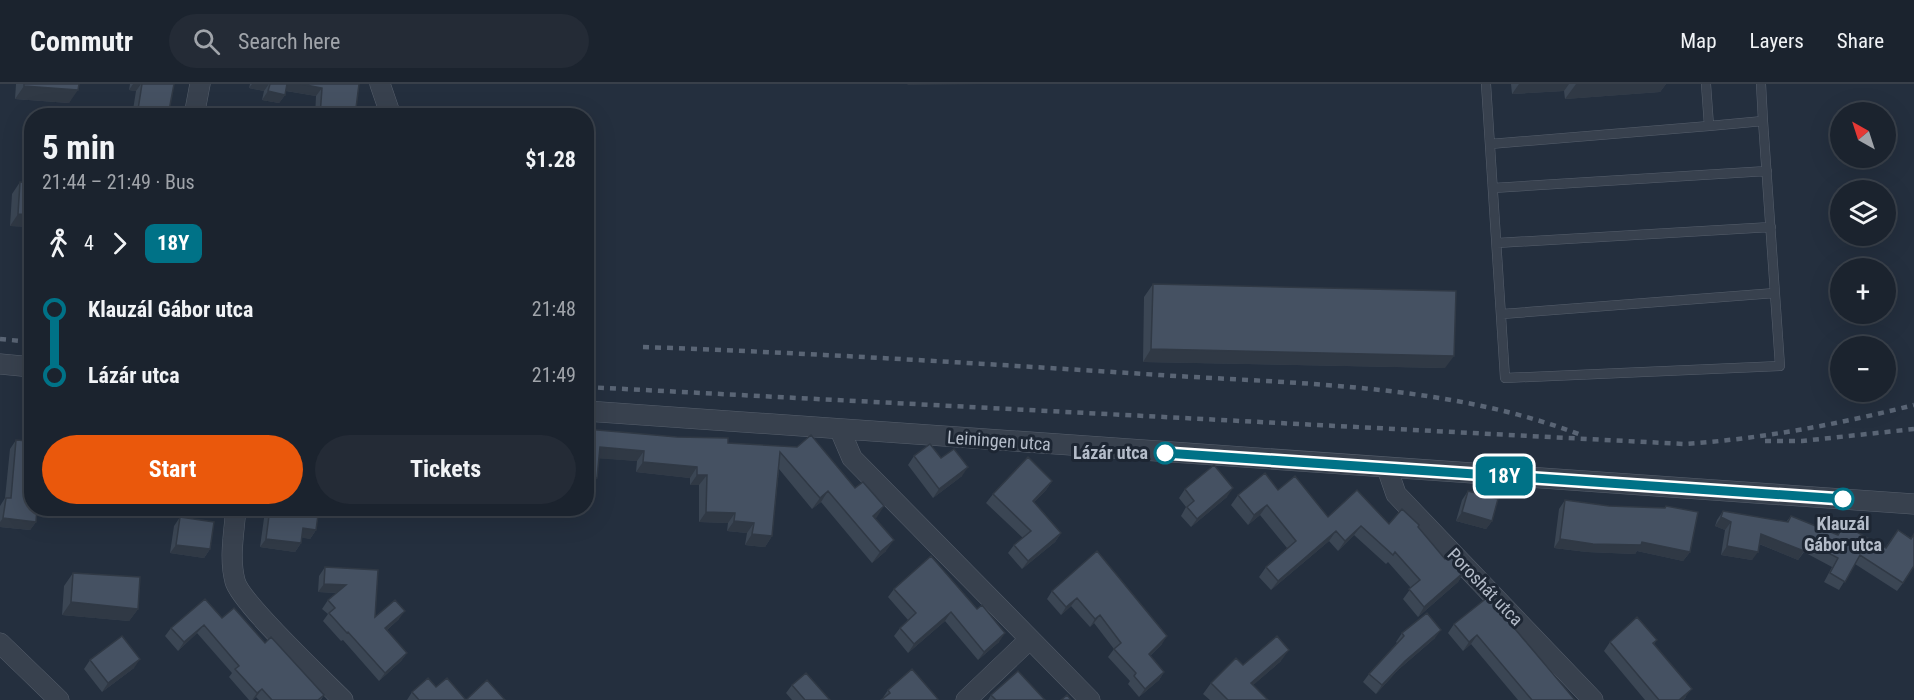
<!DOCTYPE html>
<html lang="en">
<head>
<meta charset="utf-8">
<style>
  body { margin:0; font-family:"Roboto Condensed",sans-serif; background:#242b36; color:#f1f3f6; height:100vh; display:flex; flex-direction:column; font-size:22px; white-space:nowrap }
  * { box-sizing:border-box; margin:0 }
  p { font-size:20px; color:#a0a4aa }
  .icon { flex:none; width:33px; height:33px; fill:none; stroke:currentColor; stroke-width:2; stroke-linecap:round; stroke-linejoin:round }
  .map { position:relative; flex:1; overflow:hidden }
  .drawer { position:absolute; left:24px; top:24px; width:570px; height:408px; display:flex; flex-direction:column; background:#1b232e; border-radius:24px; box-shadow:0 6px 24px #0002,0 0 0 2px #39404a }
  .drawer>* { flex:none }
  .badge { padding:0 12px; border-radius:9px; font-size:21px; line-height:39px }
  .needle { width:39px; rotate:321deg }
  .fabs { position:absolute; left:1830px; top:18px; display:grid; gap:12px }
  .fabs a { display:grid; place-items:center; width:66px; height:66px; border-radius:50%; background:#1b232e; box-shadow:0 6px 24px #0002,0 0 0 2px #39404a; font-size:30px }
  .map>.badge { position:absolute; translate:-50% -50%; box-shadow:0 0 0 3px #fff }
  .legs { display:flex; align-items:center; gap:9px; height:66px; padding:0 18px; font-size:20px }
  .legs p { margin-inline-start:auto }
  .summary { display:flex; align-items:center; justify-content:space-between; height:102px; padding:0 18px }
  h1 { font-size:33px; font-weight:700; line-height:45px }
  .cta { display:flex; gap:12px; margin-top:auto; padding:12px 18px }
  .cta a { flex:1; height:69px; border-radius:36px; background:#ea580c; color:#fff; font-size:24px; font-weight:700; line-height:69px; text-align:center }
  .cta a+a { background:#242b36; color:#f1f3f6 }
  ul { padding:0 18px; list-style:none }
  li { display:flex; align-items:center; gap:21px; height:66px; font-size:22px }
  li i { display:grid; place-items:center; width:9px; height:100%; margin:0 8px; background:currentColor }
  li i::after { content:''; width:15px; height:15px; margin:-8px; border:4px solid; border-radius:50%; background:#1b232e }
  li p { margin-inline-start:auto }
  li:first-child i { background:linear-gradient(#0000 50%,currentColor 0) }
  li:last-child i { background:linear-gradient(currentColor 50%,#0000 0) }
  header { display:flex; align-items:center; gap:36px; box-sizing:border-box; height:84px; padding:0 30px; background:#1b232e; border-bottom:2px solid #39404a }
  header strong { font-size:28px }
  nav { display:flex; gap:33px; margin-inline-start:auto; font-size:21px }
  .search { width:420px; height:54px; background:#242b36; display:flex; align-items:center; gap:15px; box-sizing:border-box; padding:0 21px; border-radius:33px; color:#a0a4aa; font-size:22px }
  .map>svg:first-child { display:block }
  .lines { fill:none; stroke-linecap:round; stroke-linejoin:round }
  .service-casing { stroke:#565f6c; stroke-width:10 }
  .minor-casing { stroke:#565f6c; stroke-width:21 }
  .service { stroke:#38414e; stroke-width:9 }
  .minor { stroke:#38414e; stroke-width:20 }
  .rail { stroke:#5a6575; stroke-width:4.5; stroke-dasharray:6 6; stroke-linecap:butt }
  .wall { fill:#3b4654 }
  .shaded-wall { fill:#303945 }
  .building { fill:#455162; stroke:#303945; stroke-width:1.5 }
  .line-1-casing { stroke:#fff; stroke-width:14 }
  .line-1 { stroke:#007287; stroke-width:9 }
  .stop-1-dot { fill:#fff; stroke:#007287; stroke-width:3 }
  .labels { text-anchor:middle; stroke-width:6; stroke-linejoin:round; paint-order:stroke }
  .street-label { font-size:18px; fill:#b4bcc9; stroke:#1d2633 }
  .stop-label { font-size:18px; font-weight:bold; fill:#b4bcc9; stroke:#1d2633; text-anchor:end }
</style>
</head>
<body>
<header>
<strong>Commutr</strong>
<div class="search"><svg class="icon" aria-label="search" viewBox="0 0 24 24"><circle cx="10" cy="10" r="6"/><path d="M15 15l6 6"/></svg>Search here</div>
<nav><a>Map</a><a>Layers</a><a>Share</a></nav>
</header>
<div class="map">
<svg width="1914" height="616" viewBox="0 0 1914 616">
  <rect width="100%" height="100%" fill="#242f3e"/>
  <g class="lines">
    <defs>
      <path id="service" d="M1486,0L1505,294L1780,282L1763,37
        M1706,0L1709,42L1763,37L1761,0
        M1490,60L1709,42
        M1493,104L1767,87
        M1497,159L1771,143
        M1502,230L1775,209"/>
      <path id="minor" d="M380,0L391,32
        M194,32L200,0
        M0,280L32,283
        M586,327L1914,420
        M840,346L852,374L1090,616
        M1387,384L1396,410L1593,616
        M236,424C234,449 229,474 235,497C240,518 323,596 343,616
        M0,559L59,616
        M966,616L1030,555"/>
    </defs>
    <use href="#service" class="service-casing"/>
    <use href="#minor" class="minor-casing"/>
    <use href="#service" class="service"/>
    <use href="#minor" class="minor"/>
    <path class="rail" d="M0,255L32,258
      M643,263C816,269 988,280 1160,291C1301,300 1448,300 1581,351
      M586,303L1684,360C1761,355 1839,340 1914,321
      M1765,357H1802L1914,345"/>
  </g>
  <path class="wall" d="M16,0H79L69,19L15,15Z
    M130,0H174L168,32H132L136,7L129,6Z
    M250,0H359L355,32H315L316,12L286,7L285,11L279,19L262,16L264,7L249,4Z
    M1511,0H1666L1660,8L1565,15L1564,7L1512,10Z
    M20,98L32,143L10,142L12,110Z
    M1153,200L1445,284L1143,278L1144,213Z
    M32,305V424L36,438L30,446L0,443V422L5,414L10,365L16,356L23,357L26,312Z
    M586,345L728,359L797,363L877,433L875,434L886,467L872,479L821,418L812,425L779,385L772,452L765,463L745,461L747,449L727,447L728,439L699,438V401H690V394L636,388L637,377L599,374L597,394L590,404Z
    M914,372L941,374L962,392L933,414L908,381Z
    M1052,397L1046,406L1034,418L1061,449L1055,458L1022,485L1008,469L1014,461L1023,454L986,419L993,410Z
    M1185,405L1227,413L1191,443L1181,432L1186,423L1179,414Z
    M1278,406L1328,433L1418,444L1445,475L1464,488L1458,498L1418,533L1403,515L1411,504L1388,478L1386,480L1354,451L1338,467L1329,457L1271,506L1259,493L1266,483L1287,464L1260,431L1248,441L1231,421L1238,411Z
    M1468,407L1492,437L1486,445L1456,437L1462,416Z
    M1565,416L1609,422L1664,424L1666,422L1690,468L1683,477L1637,467L1635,470L1587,468L1554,464L1559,425Z
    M267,424H319L316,446L310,455L302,453L301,459L295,468L260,463L265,427Z
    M439,424H490L483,434L439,431Z
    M1723,427L1786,438L1791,432L1837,451L1844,441L1885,464L1898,446L1911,454L1914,450L1903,499L1897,507L1855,480L1839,506L1824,498L1832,483L1804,468L1798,476L1759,460L1752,476L1721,471L1725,446L1715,442L1717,436Z
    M180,433L210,465L204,474L170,469L174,442Z
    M1097,467L1162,560L1150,572L1164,588L1159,596L1139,613L1128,600L1130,597L1108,573L1114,565L1094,539L1090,543L1071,522L1061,531L1047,515L1052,507Z
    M931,472L999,558L978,576L945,537L908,569L894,552L900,544L908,536L888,513L894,505Z
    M325,483L375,533L399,535L387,546L407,569L401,577L379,597L343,556L341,557L323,537L328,530L322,525L328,516L337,509L318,508L319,492Z
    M73,489L138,525L129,537L62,531L64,502Z
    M1488,513L1575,616H1518L1471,560L1463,567L1448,549L1454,540Z
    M222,534L265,559L324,611L321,616H259L256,613L253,616H249L229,593L232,589L197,549L178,567L165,552L171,544Z
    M1402,549L1435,554L1398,586L1376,610L1363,598L1369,590L1397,559L1396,558Z
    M1657,556L1654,560L1686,613L1683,616H1645L1604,567L1610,558Z
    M90,576L134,584L102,608L84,585Z
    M1281,577L1253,601L1268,616H1210L1203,610L1211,599L1243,581Z
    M792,601L830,616H792L786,609Z
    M436,603L466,616H505H407L412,608Z
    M888,606L937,616L882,615Z
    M991,611L1045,616H988Z"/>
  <path class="shaded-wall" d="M133,0H141L136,7L129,6Z
    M252,0H269L264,7L249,4Z
    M286,0H301L322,4L316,12L281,6Z
    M908,0H984L907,1Z
    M1519,0H1569L1564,7L1512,10Z
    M1576,0H1666L1660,8L1565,15Z
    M24,2L78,6L69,19L15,15Z
    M268,7L285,11L279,19L262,16Z
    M18,130L32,131V143L10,142Z
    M1151,265L1454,272L1445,284L1143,278Z
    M600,363L644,367L637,377L592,374Z
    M643,378L697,383L690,394L636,388Z
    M968,383L962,392L933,414L939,405Z
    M697,391H707L699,401H690Z
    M586,393L597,394L590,404H586Z
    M1052,397L1046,406L1027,425L1033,417Z
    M1233,404L1227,413L1191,443L1197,435Z
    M828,407L821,418L812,425L820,414Z
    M1267,421L1260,431L1248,441L1254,431Z
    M884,422L877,433L866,442L873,432Z
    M340,424H369L366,429L338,427Z
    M443,424H490L483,434L439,431Z
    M706,428L735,429L728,439L699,438Z
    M1462,428L1492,437L1486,445L1456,437Z
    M1721,433L1731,438L1725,446L1715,442Z
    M3,434L36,438L30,446L0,443V438Z
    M734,437L754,439L747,449L727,447Z
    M1361,442L1354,451L1338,467L1345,457Z
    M303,444L316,446L310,455L297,453Z
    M1336,447L1329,457L1271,506L1278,497Z
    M1061,449L1055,458L1022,485L1028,477Z
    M752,450L772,452L765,463L745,461Z
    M1761,450L1804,467L1798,476L1755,458Z
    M266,455L301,459L295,468L260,463Z
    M1560,455L1642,458L1690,468L1683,477L1637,467L1635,470L1587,468L1554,464Z
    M894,456L886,467L872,479L880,468Z
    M176,461L210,465L204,474L170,469Z
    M1727,462L1758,468L1752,476L1721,471Z
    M1464,488L1458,498L1418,533L1424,523Z
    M324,500L346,501L340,509L318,508Z
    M1077,514L1071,522L1061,531L1066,523Z
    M71,518L138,525L129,537L62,531Z
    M405,527L399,535L380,552L385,544Z
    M951,528L945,537L908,569L914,560Z
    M1100,531L1094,539L1090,543L1095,535Z
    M204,541L197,549L178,567L184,558Z
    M1441,546L1435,554L1398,586L1376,610L1382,601L1405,577Z
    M1005,549L999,558L978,576L984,568Z
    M1477,551L1471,560L1463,567L1469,558Z
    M1167,552L1162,560L1143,578L1149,570Z
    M1289,566L1281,577L1243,610L1251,599Z
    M407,569L401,577L379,597L385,589Z
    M140,575L134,584L102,608L108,599Z
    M1164,588L1159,596L1139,613L1145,605Z
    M262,605L256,613L252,616L257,609Z
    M1692,605L1683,616H1679Z"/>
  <path class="building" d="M24,0H79L78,6L24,2Z
    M142,0H174L168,32H137Z
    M270,0H287L285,11L268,7Z
    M301,0H359L355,32H320L322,4Z
    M272,27L313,32H272Z
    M20,98L32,99V131L18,130Z
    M1153,200L1456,207L1454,272L1151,265Z
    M32,315V424H37L36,438L3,434L6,414H11L16,356L28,357Z
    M586,345L677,353L728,354V359L797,363L811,351L855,404L863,398L884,422L873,432L894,456L880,468L828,407L820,414L780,368L772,452L752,450L754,439L734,437L735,429L706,428L707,391H697V383L643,378L644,367L600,363L597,394L586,393Z
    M930,360L941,374L954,365L968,383L939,405L914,372Z
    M1028,373L1052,397L1033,417L1061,449L1028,477L1014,461L1031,447L993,410Z
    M1214,381L1233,404L1197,435L1187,423L1194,417L1185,405Z
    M1265,389L1278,406L1295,392L1328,433L1357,406L1389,440L1402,425L1419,441L1418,443L1445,475L1450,471L1464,488L1424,523L1409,505L1420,496L1395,468L1393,471L1361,442L1345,457L1336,447L1278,497L1266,483L1296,457L1267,421L1254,431L1238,411Z
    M1468,407L1498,415L1492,437L1462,428Z
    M1565,416L1609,422L1665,424L1666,422L1698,428L1690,468L1642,458L1641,461L1593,460L1560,455Z
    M270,424H319L316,446L303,444L301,459L266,455Z
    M1723,427L1788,438L1791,432L1838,451L1844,441L1886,464L1898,446L1911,455L1914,450V482L1903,499L1860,471L1845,498L1830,489L1838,474L1808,458L1804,467L1761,450L1758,468L1727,462L1731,438L1721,433Z
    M180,433L214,438L210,465L176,461Z
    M1097,467L1167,552L1149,570L1164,588L1145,605L1134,592L1136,589L1114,565L1121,559L1100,531L1095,535L1077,514L1066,523L1052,507Z
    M931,472L977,525L982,521L1005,549L984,568L951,528L914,560L900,544L916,529L894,505Z
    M325,483L378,486L375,533L395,516L405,527L385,544L407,569L385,589L348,548L347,549L329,529L335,524L328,516L346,501L324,500Z
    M73,489L140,493L138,525L71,518Z
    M1488,513L1575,616H1532L1477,551L1469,558L1454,540Z
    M205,515L222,534L234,524L265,559L271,553L324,611L318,616H272L262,605L257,609L235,585L239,582L204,541L184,558L171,544Z
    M1427,529L1441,546L1405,577L1382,601L1369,590L1404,552L1402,549Z
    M1637,533L1657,556L1653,559L1692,605L1679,616H1659L1610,558Z
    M122,552L140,575L108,599L90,576Z
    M1277,552L1289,566L1251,599L1268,616H1228L1211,599L1236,574L1243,581Z
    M912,585L938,615L936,616H881L890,609L888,606Z
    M1018,587L1045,616H996L991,611Z
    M806,589L830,616H805L792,601Z
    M428,594L436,603L447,594L466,616L487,596L505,616H419L412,608Z
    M1067,611L1071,616H1061Z"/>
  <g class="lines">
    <defs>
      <path id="line-1" d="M1165,369L1843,415"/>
    </defs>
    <use href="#line-1" class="line-1-casing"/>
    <use href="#line-1" class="line-1"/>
  </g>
  <g class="stop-1-dot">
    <circle cx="1165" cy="369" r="10"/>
    <circle cx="1843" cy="415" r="10"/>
  </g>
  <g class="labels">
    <g class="street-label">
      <text transform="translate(999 357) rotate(4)" y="6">Leiningen utca</text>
      <text transform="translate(1485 503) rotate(46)" y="6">Poroshát utca</text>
    </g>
    <g class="stop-label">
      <text x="1148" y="375">Lázár utca</text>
      <text x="1843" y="446" text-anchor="middle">Klauzál<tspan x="1843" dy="21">Gábor utca</tspan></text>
    </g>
  </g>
</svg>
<div class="fabs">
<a><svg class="needle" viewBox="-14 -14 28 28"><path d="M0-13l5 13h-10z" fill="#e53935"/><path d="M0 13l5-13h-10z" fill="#a0a4aa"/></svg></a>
<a><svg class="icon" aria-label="layers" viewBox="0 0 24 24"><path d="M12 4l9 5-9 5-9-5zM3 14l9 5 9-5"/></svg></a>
<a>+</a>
<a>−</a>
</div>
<b class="badge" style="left:1504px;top:392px;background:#007287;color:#fff">18Y</b>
<section class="drawer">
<div class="summary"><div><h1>5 min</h1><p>21:44 – 21:49 · Bus</p></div><b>$1.28</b></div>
<div class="legs"><svg class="icon" aria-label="walk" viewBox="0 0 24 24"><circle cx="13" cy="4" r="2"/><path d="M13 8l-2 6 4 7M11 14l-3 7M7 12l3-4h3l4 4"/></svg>4<svg class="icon" aria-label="forward" viewBox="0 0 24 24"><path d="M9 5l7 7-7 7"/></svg><b class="badge" style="background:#007287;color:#fff">18Y</b></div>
<ul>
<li><i style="color:#007287"></i><b>Klauzál Gábor utca</b><p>21:48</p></li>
<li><i style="color:#007287"></i><b>Lázár utca</b><p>21:49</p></li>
</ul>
<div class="cta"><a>Start</a><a>Tickets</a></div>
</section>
</div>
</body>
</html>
